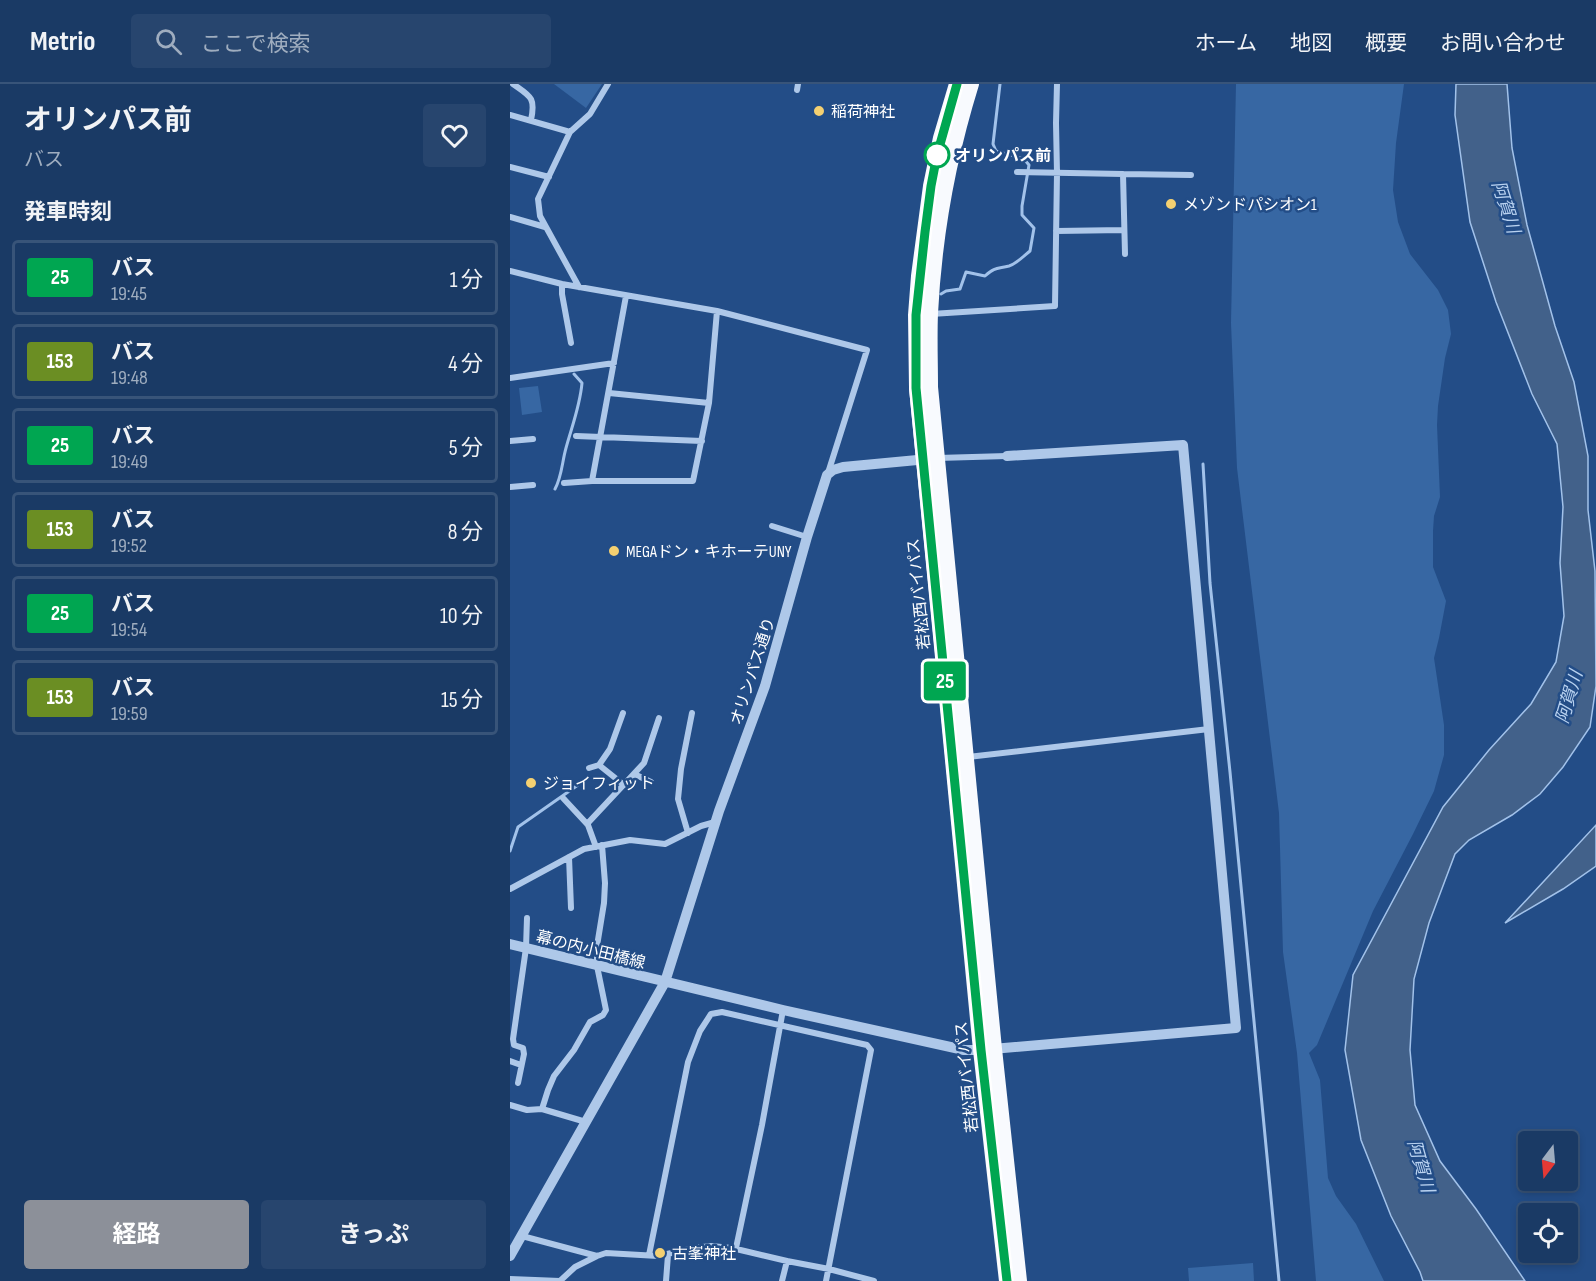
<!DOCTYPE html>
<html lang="ja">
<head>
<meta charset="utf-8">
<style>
  body { margin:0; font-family:"Sofia Sans Condensed","Noto Sans JP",sans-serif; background:#27456e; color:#f1f3f6; height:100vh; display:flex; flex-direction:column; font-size:22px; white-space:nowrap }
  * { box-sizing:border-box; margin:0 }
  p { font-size:20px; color:#9fadbf }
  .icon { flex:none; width:33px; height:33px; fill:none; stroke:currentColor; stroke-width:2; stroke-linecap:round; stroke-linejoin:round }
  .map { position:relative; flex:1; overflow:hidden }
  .side { display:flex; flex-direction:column; background:#1a3a65; width:510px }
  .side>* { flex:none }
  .badge { padding:0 12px; border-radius:4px; font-size:21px; line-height:39px }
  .needle { width:39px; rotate:196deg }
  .fabs { position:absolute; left:1008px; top:1047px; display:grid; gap:12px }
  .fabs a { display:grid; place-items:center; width:60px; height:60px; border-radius:6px; background:#1a3a65; box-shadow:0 3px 9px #0003,0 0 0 2px #385479; font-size:30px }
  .map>.badge { position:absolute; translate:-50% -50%; box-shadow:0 0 0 3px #fff }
  h2 { padding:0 24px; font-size:22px; line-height:54px }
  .round { display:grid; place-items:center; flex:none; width:63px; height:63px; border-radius:6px; background:#27456e }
  .overview { display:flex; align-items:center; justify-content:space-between; height:102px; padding:0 24px }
  h1 { font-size:28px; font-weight:700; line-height:45px }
  .cta { display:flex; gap:12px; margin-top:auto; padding:12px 24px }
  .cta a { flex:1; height:69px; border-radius:6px; background:#8c9099; color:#fff; font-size:24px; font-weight:700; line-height:69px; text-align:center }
  .cta a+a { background:#27456e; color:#f1f3f6 }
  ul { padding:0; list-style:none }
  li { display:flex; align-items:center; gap:18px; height:75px; margin:0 12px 9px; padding:0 12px; border:3px solid #385479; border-radius:6px }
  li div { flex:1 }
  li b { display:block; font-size:22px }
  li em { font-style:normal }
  li .badge { min-width:66px; font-weight:700; text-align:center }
  header { display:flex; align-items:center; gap:36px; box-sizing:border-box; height:84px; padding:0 30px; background:#1a3a65; border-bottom:2px solid #385479 }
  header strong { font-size:28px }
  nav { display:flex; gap:33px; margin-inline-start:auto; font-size:21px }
  .search { width:420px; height:54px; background:#27456e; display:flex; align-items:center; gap:15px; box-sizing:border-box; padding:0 21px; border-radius:6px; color:#9fadbf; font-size:22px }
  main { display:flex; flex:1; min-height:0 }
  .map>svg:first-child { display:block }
  .green { fill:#3767a3 }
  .water { fill:#42618a; stroke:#a2c2ea; stroke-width:1.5 }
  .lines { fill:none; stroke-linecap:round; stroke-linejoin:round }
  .stream { stroke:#a2c2ea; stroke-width:3 }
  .minor { stroke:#aec8e9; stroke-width:6 }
  .tertiary { stroke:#aec8e9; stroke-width:10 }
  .trunk { stroke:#f8fafe; stroke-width:16 }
  .line-casing { stroke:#fff; stroke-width:14 }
  .line { stroke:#00a651; stroke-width:9 }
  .poi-dot { fill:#f4d071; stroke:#234d87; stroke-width:2 }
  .stop-dot { fill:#fff; stroke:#00a651; stroke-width:3 }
  .labels { text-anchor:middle; stroke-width:5; stroke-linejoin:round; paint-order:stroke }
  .poi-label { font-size:16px; fill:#fff; stroke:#234d87; text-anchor:start }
  .stop-label { font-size:16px; font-weight:bold; fill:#fff; stroke:#234d87; text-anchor:start }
  .street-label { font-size:16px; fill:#fff; stroke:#234d87 }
  .water-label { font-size:18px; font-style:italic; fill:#b9d2f0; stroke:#234d87 }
</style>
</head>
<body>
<header>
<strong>Metrio</strong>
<div class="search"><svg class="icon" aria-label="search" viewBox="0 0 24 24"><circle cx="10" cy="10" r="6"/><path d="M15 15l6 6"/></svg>ここで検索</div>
<nav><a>ホーム</a><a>地図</a><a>概要</a><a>お問い合わせ</a></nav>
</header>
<main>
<section class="side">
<div class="overview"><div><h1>オリンパス前</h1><p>バス</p></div><a class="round"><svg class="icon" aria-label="heart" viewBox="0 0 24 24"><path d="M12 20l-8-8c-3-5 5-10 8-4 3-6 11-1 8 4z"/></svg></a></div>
<h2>発車時刻</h2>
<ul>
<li><span class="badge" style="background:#00a651;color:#fff">25</span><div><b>バス</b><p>19:45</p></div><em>1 分</em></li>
<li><span class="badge" style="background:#6b8e23;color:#fff">153</span><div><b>バス</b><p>19:48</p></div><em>4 分</em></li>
<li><span class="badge" style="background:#00a651;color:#fff">25</span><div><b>バス</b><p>19:49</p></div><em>5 分</em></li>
<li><span class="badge" style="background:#6b8e23;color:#fff">153</span><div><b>バス</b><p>19:52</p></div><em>8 分</em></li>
<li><span class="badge" style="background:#00a651;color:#fff">25</span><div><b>バス</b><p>19:54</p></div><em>10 分</em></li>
<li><span class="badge" style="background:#6b8e23;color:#fff">153</span><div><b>バス</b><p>19:59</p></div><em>15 分</em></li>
</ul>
<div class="cta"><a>経路</a><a>きっぷ</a></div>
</section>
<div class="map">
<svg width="1086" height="1197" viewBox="0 0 1086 1197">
  <rect width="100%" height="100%" fill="#234d87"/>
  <path class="green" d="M44,0H92L76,24Z
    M726,0H894L886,59L883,106L888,138L900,170L928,206L938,226L941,250L935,274L928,322L927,341L930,413L924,432L923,447V483L936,517L929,554L924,574L934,641V671L924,707L903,750L863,827L807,961L799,969L810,996L818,1094L826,1112L846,1140L874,1197H806L787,969L773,868L769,729L727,384L721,239Z
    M28,302L32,328L12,331L9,304Z
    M743,1179L744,1197H679L678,1184Z"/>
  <path class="water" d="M946,0H997L1002,64L1017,141L1045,242L1064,298L1078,372V426L1085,487L1086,602L1080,643L1053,683L1030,710L1002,731L959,756L945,770L919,839L904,895L900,966L905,1021L930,1077L966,1125L1015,1197H913L910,1188L881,1132L851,1056L835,966L843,891L933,723L979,666L1021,620L1046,578L1054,532L1050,479L1053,423L1047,360L1022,310L986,218L960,138L945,31Z
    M1086,741V782L1053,805L995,839Z"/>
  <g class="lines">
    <path class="stream" d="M431,210L436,207L450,205L456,188L475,192C485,183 487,185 499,182C506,180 514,172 520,167L524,144L512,131V122L519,81L514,75L486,67L483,60L490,0
      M693,380L700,499L720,688L769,1197
      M45,405C52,392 52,378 56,364C62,342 70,322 72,299L64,290
      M0,767L8,743L68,701"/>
    <path class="minor" d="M3,0C20,12 26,13 21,36
      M287,6L288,0
      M0,31L60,48L28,115L30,132L69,203
      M60,48L80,30L98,0
      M0,83L39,93
      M507,88L613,90L615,170
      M613,90L681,91
      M0,133L35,143
      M546,147L614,146
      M0,187L52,200L207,227L357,266L318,389
      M52,200V210L61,259
      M421,230L545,222L547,89L546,39L547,0
      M0,294L104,279
      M99,309L199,319
      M66,352L192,357
      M0,357L23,355
      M428,374L497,372
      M82,397L116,212
      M54,399L82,397H183L199,319L207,227
      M0,403L23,401
      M262,442L297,453
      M458,673L699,645
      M89,681L114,701
      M79,684L89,681L100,665L113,629
      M124,690L141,698
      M53,714L78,741L86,763
      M77,740L134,679L149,634
      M178,749L168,715L171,685L182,629
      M59,773L61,824
      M0,805L74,765L120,756L155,760L191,742L205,738
      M0,977L11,981
      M8,999L14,970L13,964L4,961L3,955L16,864L17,834
      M0,1021L17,1026L32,1025L76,1038
      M32,1025L38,1006L44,992L64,966L80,938L93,931L96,926L87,882V862L94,819L95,799L92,761
      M12,1152L87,1172L96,1169L148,1172L184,1164L201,1162L222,1164L277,1177L319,1185L364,1197
      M226,1164L252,1041L273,926
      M139,1171L178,978L190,947L201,930L212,928L357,961L361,966L316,1197
      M0,1195L50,1197
      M50,1197L65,1183L87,1172
      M156,1197L158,1171
      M272,1197L277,1177"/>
    <path class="tertiary" d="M0,860L273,926L454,966H471L726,944L673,361L497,372
      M0,1172L155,898L209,727L255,602L297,453L317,391L323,386L333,383L418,375"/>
    <path class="trunk" d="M447,0L431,54L421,102L409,192L406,231L407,304L471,966L497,1197
      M461,0C438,74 424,151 420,229C419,254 420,278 420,303L484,965L509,1197"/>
  </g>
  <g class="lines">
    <defs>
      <path id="line" d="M447,0L427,71L421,102L415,148L406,231V304L471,966L497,1197"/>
    </defs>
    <use href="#line" class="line-casing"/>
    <use href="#line" class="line"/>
  </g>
  <g class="poi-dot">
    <circle cx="309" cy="27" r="6"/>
    <circle cx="661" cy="120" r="6"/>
    <circle cx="104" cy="467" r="6"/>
    <circle cx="21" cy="699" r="6"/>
    <circle cx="150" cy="1169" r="6"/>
  </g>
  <circle class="stop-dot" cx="427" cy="71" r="12"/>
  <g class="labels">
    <g class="poi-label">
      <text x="321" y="33">稲荷神社</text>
      <text x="673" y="126">メゾンドパシオン1</text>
      <text x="116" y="473">MEGAドン・キホーテUNY</text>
      <text x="33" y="705">ジョイフィット</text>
      <text x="162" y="1175">古峯神社</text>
    </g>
    <g class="stop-label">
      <text x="445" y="77">オリンパス前</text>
    </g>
    <g class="street-label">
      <text transform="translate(408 510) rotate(-96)" y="6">若松西バイパス</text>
      <text transform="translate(242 587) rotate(-72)" y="6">オリンパス通り</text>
      <text transform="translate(81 865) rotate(14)" y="6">幕の内小田橋線</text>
      <text transform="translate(456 993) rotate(-96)" y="6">若松西バイパス</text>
    </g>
    <g class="water-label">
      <text transform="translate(996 123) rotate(72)" y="6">阿賀川</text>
      <text transform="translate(1059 613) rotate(-74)" y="6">阿賀川</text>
      <text transform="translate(911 1082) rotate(74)" y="6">阿賀川</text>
    </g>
  </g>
</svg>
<div class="fabs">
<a><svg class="needle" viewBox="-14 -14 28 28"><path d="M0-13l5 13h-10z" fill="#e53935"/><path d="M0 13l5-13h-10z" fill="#9fadbf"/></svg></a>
<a><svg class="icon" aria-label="locate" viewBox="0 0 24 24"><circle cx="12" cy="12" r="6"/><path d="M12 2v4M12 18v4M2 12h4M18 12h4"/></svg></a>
</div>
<b class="badge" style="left:435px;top:597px;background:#00a651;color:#fff">25</b>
</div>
</main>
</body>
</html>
